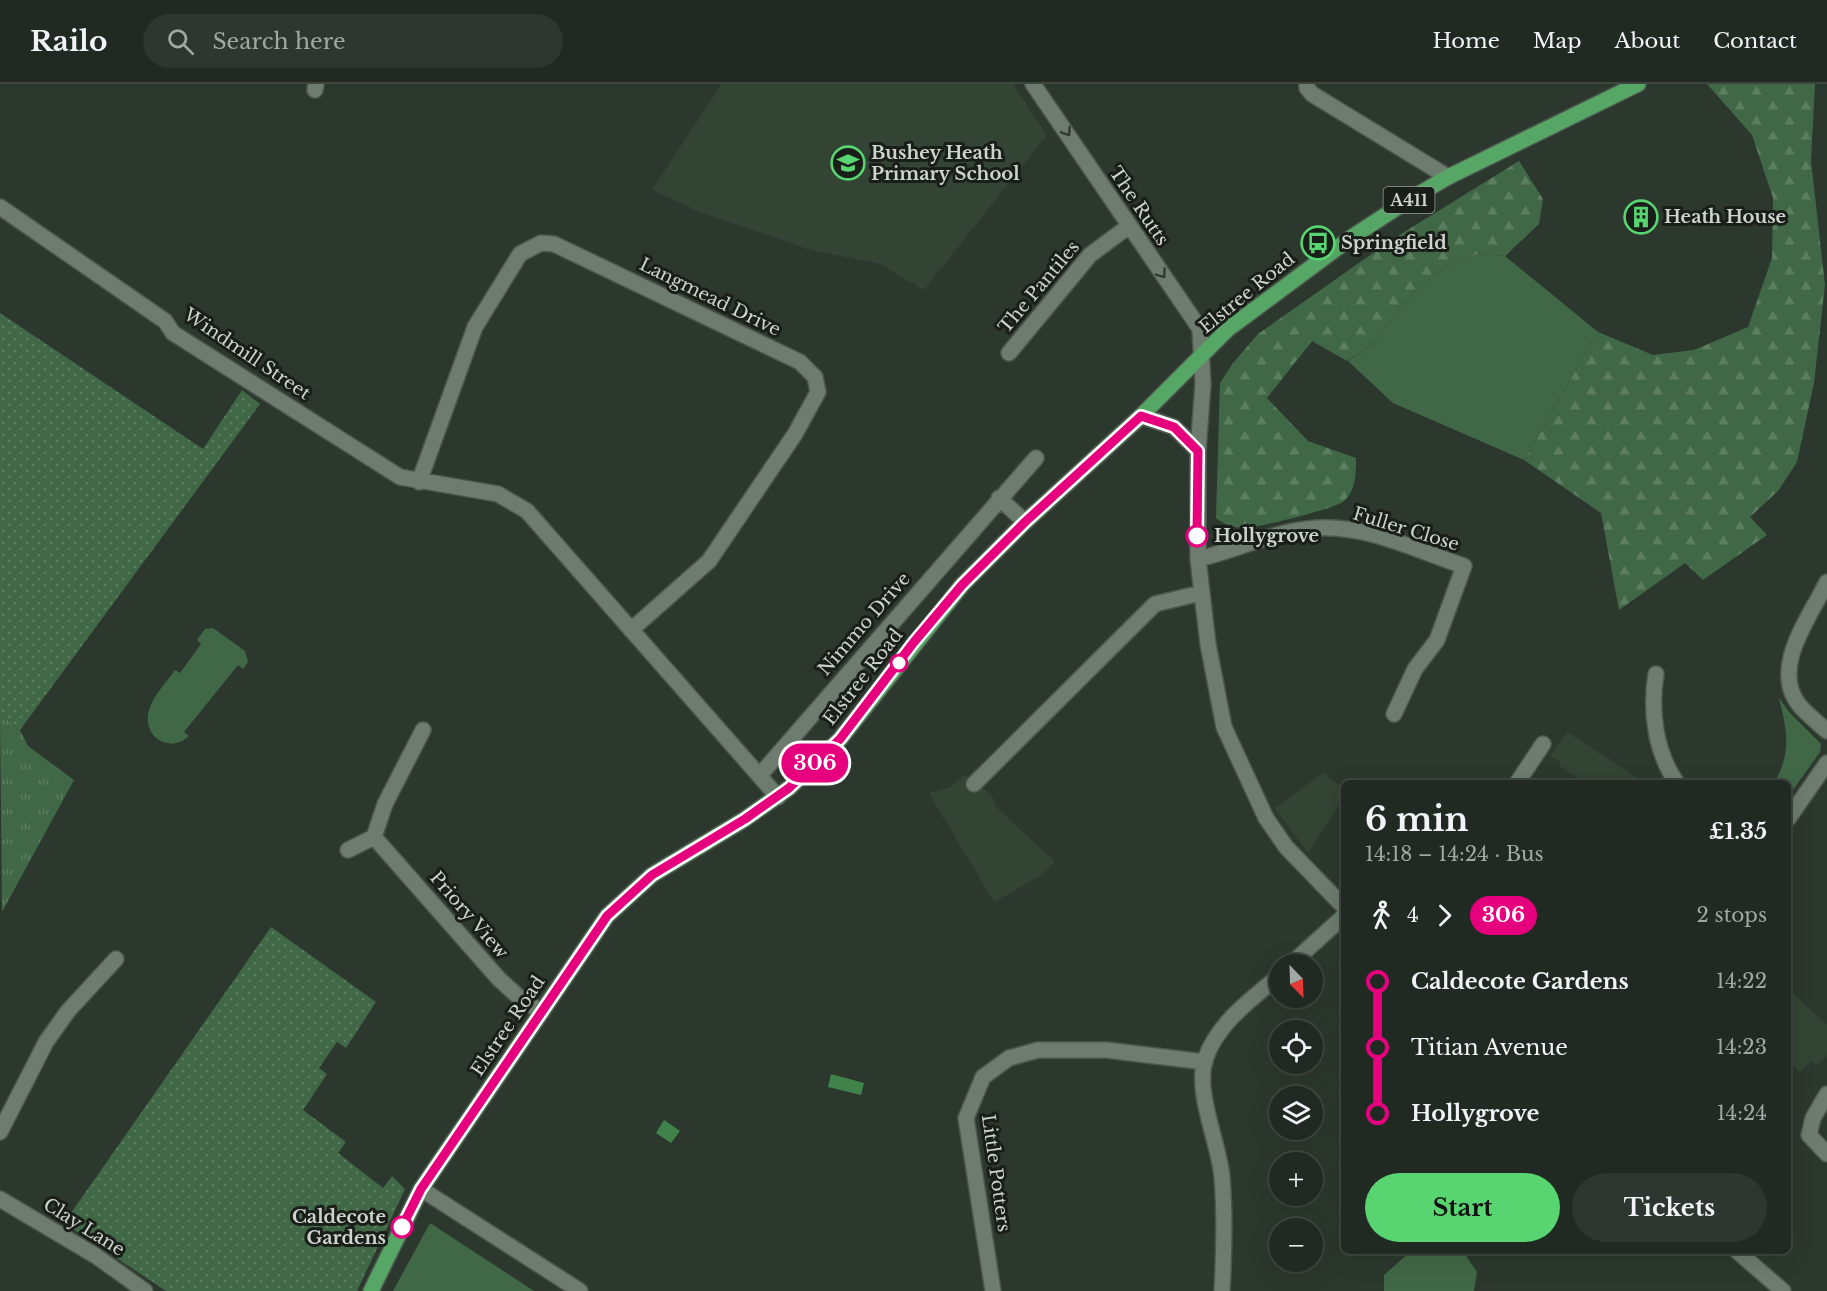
<!DOCTYPE html>
<html lang="en">
<head>
<meta charset="utf-8">
<style>
  body { margin:0; font-family:"Libre Baskerville",serif; background:#2d362f; color:#f1f3f6; height:100vh; display:flex; flex-direction:column; font-size:22px; white-space:nowrap }
  * { box-sizing:border-box; margin:0 }
  p { font-size:20px; color:#a2a7a5 }
  .icon { flex:none; width:33px; height:33px; fill:none; stroke:currentColor; stroke-width:2; stroke-linecap:round; stroke-linejoin:round }
  .map { position:relative; flex:1; overflow:hidden }
  .details { position:absolute; left:1341px; top:696px; width:450px; height:474px; display:flex; flex-direction:column; background:#212a22; border-radius:9px; box-shadow:0 6px 24px #0002,0 0 0 2px #3e4640 }
  .details>* { flex:none }
  .badge { padding:0 12px; border-radius:20px; font-size:21px; line-height:39px }
  .needle { width:39px; rotate:157deg }
  .fabs { position:absolute; left:1269px; top:870px; display:grid; gap:12px }
  .fabs a { display:grid; place-items:center; width:54px; height:54px; border-radius:50%; background:#212a22; box-shadow:0 6px 24px #0002,0 0 0 2px #3e4640; font-size:30px }
  .map>.badge { position:absolute; translate:-50% -50%; box-shadow:0 0 0 3px #fff }
  .legs { display:flex; align-items:center; gap:9px; height:66px; padding:0 24px; font-size:20px }
  .legs p { margin-inline-start:auto }
  .overview { display:flex; align-items:center; justify-content:space-between; height:102px; padding:0 24px }
  h1 { font-size:33px; font-weight:700; line-height:45px }
  .cta { display:flex; gap:12px; margin-top:auto; padding:12px 24px }
  .cta a { flex:1; height:69px; border-radius:36px; background:#58d570; color:#111; font-size:24px; font-weight:700; line-height:69px; text-align:center }
  .cta a+a { background:#2d362f; color:#f1f3f6 }
  ul { padding:0 24px; list-style:none }
  li { display:flex; align-items:center; gap:21px; height:66px; font-size:22px }
  li i { display:grid; place-items:center; width:9px; height:100%; margin:0 8px; background:currentColor }
  li i::after { content:''; width:15px; height:15px; margin:-8px; border:4px solid; border-radius:50%; background:#212a22 }
  li p { margin-inline-start:auto }
  li:first-child i { background:linear-gradient(#0000 50%,currentColor 0) }
  li:last-child i { background:linear-gradient(currentColor 50%,#0000 0) }
  header { display:flex; align-items:center; gap:36px; box-sizing:border-box; height:84px; padding:0 30px; background:#212a22; border-bottom:2px solid #3e4640 }
  header strong { font-size:28px }
  nav { display:flex; gap:33px; margin-inline-start:auto; font-size:21px }
  .search { width:420px; height:54px; background:#2d362f; display:flex; align-items:center; gap:15px; box-sizing:border-box; padding:0 21px; border-radius:33px; color:#a2a7a5; font-size:22px }
  .map>svg:first-child { display:block }
  .built { fill:#334434 }
  .grass { fill:#416846 }
  .forest { fill:url(#forest-firs) }
  .park { fill:url(#park-tufts) }
  .garden { fill:url(#garden-dots) }
  .water { fill:#3f834a }
  .lines { fill:none; stroke-linecap:round; stroke-linejoin:round }
  .minor-casing { stroke:#4c564d; stroke-width:18 }
  .major-casing { stroke:#4c564d; stroke-width:18 }
  .minor { stroke:#6e7b6f; stroke-width:15 }
  .major { stroke:#56a766; stroke-width:15 }
  .oneway { stroke:#333a33 }
  .line-1-casing { stroke:#fff; stroke-width:14 }
  .line-1 { stroke:#e6007e; stroke-width:9 }
  .stop-1-dot { fill:#fff; stroke:#e6007e; stroke-width:3 }
  .labels { text-anchor:middle; stroke-width:6; stroke-linejoin:round; paint-order:stroke }
  .shield { fill:#191e19; stroke:#979d97; stroke-width:1.5 }
  .shield-label { font-size:16px; font-weight:bold; fill:#cdd4cd }
  .poi-label { font-size:18px; font-weight:bold; fill:#cdd4cd; stroke:#191e19; text-anchor:start }
  .street-label { font-size:18px; fill:#cdd4cd; stroke:#191e19 }
  .stop-label { font-size:18px; font-weight:bold; fill:#cdd4cd; stroke:#191e19; text-anchor:start }
</style>
</head>
<body>
<header>
<strong>Railo</strong>
<div class="search"><svg class="icon" aria-label="search" viewBox="0 0 24 24"><circle cx="10" cy="10" r="6"/><path d="M15 15l6 6"/></svg>Search here</div>
<nav><a>Home</a><a>Map</a><a>About</a><a>Contact</a></nav>
</header>
<div class="map">
<svg width="1827" height="1207" viewBox="0 0 1827 1207">
  <defs>
    <pattern id="forest-firs" width="22" height="20" patternUnits="userSpaceOnUse" patternTransform="scale(1.5)"><rect width="22" height="20" fill="#416846"/><path d="M5 1l3.5 6h-7zM16 11l3.5 6h-7z" fill="#5b7d60"/></pattern>
    <pattern id="park-tufts" width="24" height="20" patternUnits="userSpaceOnUse" patternTransform="scale(1.5)"><rect width="24" height="20" fill="#416846"/><path d="M3 7l-1-3M5 7V3M7 7l1-3M15 17l-1-3M17 17v-4M19 17l1-3" fill="none" stroke="#5b7d60"/></pattern>
    <pattern id="garden-dots" width="8" height="8" patternUnits="userSpaceOnUse" patternTransform="scale(1.5)"><rect width="8" height="8" fill="#416846"/><path d="M2 2h.1M6 6h.1" fill="none" stroke="#5b7d60" stroke-width="1.8" stroke-linecap="round"/></pattern>
  </defs>
  <rect width="100%" height="100%" fill="#2c382d"/>
  <path class="built" d="M722,0H1013L1047,51L924,206L880,180L811,166L697,127L652,106Z
    M1568,648L1579,655L1644,699H1585L1561,683L1559,677L1550,672Z
    M1323,689L1344,704V713L1308,769L1275,724Z
    M965,690L991,711L996,723L1055,778L1040,792L994,818L929,709L951,703Z
    M1793,909L1827,941V971L1817,982L1811,977L1800,988L1788,977V914Z"/>
  <path class="grass" d="M1478,170L1505,172L1598,248L1524,376L1393,319L1348,277L1370,262L1408,215L1440,185Z
    M213,544L245,567L248,578L243,585L238,581L184,648L189,652C171,669 145,655 148,631C150,615 166,599 175,586L180,589L201,560L197,556L205,545Z
    M1779,614L1790,629L1821,660L1820,668L1788,713V699H1774C1792,668 1787,647 1779,614Z
    M430,1139L534,1207H393Z
    M1411,1167H1463L1477,1188L1474,1207H1384V1191Z"/>
  <path class="forest" d="M1707,0H1815L1811,77L1825,201L1814,299L1797,378L1778,407L1750,433L1767,451L1703,496L1685,479L1619,526L1601,429L1524,376L1598,248L1653,271L1694,266L1748,243L1772,174L1773,114L1752,51Z
    M1519,77L1543,115L1539,140L1505,172L1478,170L1440,185L1408,215L1370,262L1347,277L1312,257L1267,314L1308,357L1356,374C1356,390 1356,406 1344,417C1335,425 1259,443 1246,444C1234,444 1225,441 1216,434L1220,299L1233,279L1258,250L1393,155Z"/>
  <path class="park" d="M0,630L20,646L28,662L74,696L2,828Z"/>
  <path class="garden" d="M0,229L203,365L242,306L260,320L20,646L0,630Z
    M271,843L376,918L346,964L337,958L319,984L327,990L303,1026L346,1058L338,1069L383,1104L392,1092L405,1105L357,1207H166L64,1139Z"/>
  <path class="water" d="M831,990L864,999L861,1011L828,1003Z
    M664,1036L680,1047L671,1059L656,1049Z"/>
  <g class="lines">
    <defs>
      <path id="minor" d="M1033,0L1200,245L1203,300L1198,367V475L1208,560L1224,643L1266,734L1286,763L1344,823
        M1307,0V4L1312,10L1448,93
        M315,6L316,0
        M0,123L165,237L173,249L400,393L498,410L527,427L778,713
        M1009,269L1090,171L1129,142
        M1141,332L1174,343L1198,367
        M419,398L475,243L520,170L541,159L554,160L800,278L815,293L818,308L795,350L709,477L631,546
        M999,414L1025,438
        M1198,475C1237,466 1277,446 1318,444C1367,441 1418,467 1464,482L1437,556L1415,585L1394,630
        M1827,498C1810,533 1769,585 1800,622C1808,631 1818,639 1827,647
        M1656,590C1650,626 1655,668 1677,699
        M760,691L1036,374
        M1517,699L1543,660
        M974,700L1155,520L1201,509
        M1788,735L1827,679
        M374,753L499,895L522,916L542,928
        M348,766L374,753L385,720L423,646
        M1291,880L1344,832
        M1827,1010L1813,1034L1809,1051L1827,1070
        M0,1048L46,958L68,927L116,875
        M421,1105L580,1207
        M0,1115L96,1172L145,1207
        M1737,1167L1783,1207
        M993,1207L966,1034L983,993L1009,974L1038,966H1106L1205,978
        M1222,1207C1224,1170 1225,1130 1222,1093C1219,1059 1195,1009 1205,976C1217,939 1252,915 1280,891"/>
      <path id="major" d="M371,1207L421,1105L607,832L652,791L745,735L789,704L840,655L962,501L1025,438L1141,332L1228,245L1352,153L1407,117L1448,93L1638,0"/>
    </defs>
    <use href="#minor" class="minor-casing"/>
    <use href="#major" class="major-casing"/>
    <use href="#minor" class="minor"/>
    <use href="#major" class="major"/>
  </g>
  <defs><path id="oneway-chevron" d="M-2-3.5L2.5 0L-2 3.5" fill="none" stroke-width="1.6" stroke-linecap="round" stroke-linejoin="round" transform="scale(1.5)"/></defs>
  <g class="oneway">
    <use href="#oneway-chevron" transform="translate(1067 48) rotate(57)"/>
    <use href="#oneway-chevron" transform="translate(1162 190) rotate(55)"/>
  </g>
  <g class="lines">
    <defs>
      <path id="line-1" d="M402,1143L421,1105L607,832L652,791L745,735L789,704L840,655L914,558L962,501L1025,438L1141,332L1174,343L1198,367L1197,452"/>
    </defs>
    <use href="#line-1" class="line-1-casing"/>
    <use href="#line-1" class="line-1"/>
  </g>
  <defs>
    <symbol id="school-ring" viewBox="-11 -11 22 22"><circle r="9.5" fill="#191e19" stroke="#58d570" stroke-width="1.5"/><path d="M0-5L7-2L0 1L-7-2ZM-4 1L0 2.5L4 1V4Q0 6-4 4Z" fill="#58d570"/></symbol>
    <symbol id="building-ring" viewBox="-11 -11 22 22"><circle r="9.5" fill="#191e19" stroke="#58d570" stroke-width="1.5"/><path d="M-4-6H4V6H1V3H-1V6H-4ZM-2.5-4.3h1.7v1.8h-1.7ZM.8-4.3h1.7v1.8H.8ZM-2.5-1h1.7V.8h-1.7ZM.8-1h1.7V.8H.8Z" fill="#58d570"/></symbol>
    <symbol id="bus-ring" viewBox="-11 -11 22 22"><circle r="9.5" fill="#191e19" stroke="#58d570" stroke-width="1.5"/><path d="M-5-6H5V4H4V6H2V4H-2V6H-4V4H-5ZM-3.5-4V0h7V-4ZM-3.5 1.2v1.5H-2V1.2ZM2 1.2v1.5H3.5V1.2Z" fill="#58d570"/></symbol>
  </defs>
  <g fill-rule="evenodd">
    <use href="#school-ring" x="829" y="60" width="38" height="38"/>
    <use href="#building-ring" x="1622" y="114" width="38" height="38"/>
    <use href="#bus-ring" x="1299" y="140" width="38" height="38"/>
  </g>
  <g class="stop-1-dot">
    <circle cx="1197" cy="452" r="10"/>
    <circle cx="899" cy="579" r="8"/>
    <circle cx="402" cy="1143" r="10"/>
  </g>
  <g class="labels">
    <rect class="shield" x="1383.5" y="103" width="51" height="26" rx="4.5"/>
    <g class="shield-label">
      <text x="1409" y="122">A411</text>
    </g>
    <g class="poi-label">
      <text x="871" y="75">Bushey Heath<tspan x="871" dy="21">Primary School</tspan></text>
      <text x="1664" y="139">Heath House</text>
      <text x="1341" y="165">Springfield</text>
    </g>
    <g class="street-label">
      <text transform="translate(1139 122) rotate(56)" y="6">The Rutts</text>
      <text transform="translate(1039 203) rotate(-50)" y="6">The Pantiles</text>
      <text transform="translate(1247 209) rotate(-39)" y="6">Elstree Road</text>
      <text transform="translate(710 213) rotate(26)" y="6">Langmead Drive</text>
      <text transform="translate(247 270) rotate(34)" y="6">Windmill Street</text>
      <text transform="translate(1406 445) rotate(17)" y="6">Fuller Close</text>
      <text transform="translate(864 540) rotate(-49)" y="6">Nimmo Drive</text>
      <text transform="translate(863 593) rotate(-52)" y="6">Elstree Road</text>
      <text transform="translate(469 831) rotate(49)" y="6">Priory View</text>
      <text transform="translate(508 942) rotate(-56)" y="6">Elstree Road</text>
      <text transform="translate(996 1089) rotate(82)" y="6">Little Potters</text>
      <text transform="translate(84 1143) rotate(32)" y="6">Clay Lane</text>
    </g>
    <g class="stop-label">
      <text x="1214" y="458">Hollygrove</text>
      <text x="386" y="1139" text-anchor="end">Caldecote<tspan x="386" dy="21">Gardens</tspan></text>
    </g>
  </g>
</svg>
<div class="fabs">
<a><svg class="needle" viewBox="-14 -14 28 28"><path d="M0-13l5 13h-10z" fill="#e53935"/><path d="M0 13l5-13h-10z" fill="#a2a7a5"/></svg></a>
<a><svg class="icon" aria-label="locate" viewBox="0 0 24 24"><circle cx="12" cy="12" r="6"/><path d="M12 2v4M12 18v4M2 12h4M18 12h4"/></svg></a>
<a><svg class="icon" aria-label="layers" viewBox="0 0 24 24"><path d="M12 4l9 5-9 5-9-5zM3 14l9 5 9-5"/></svg></a>
<a>+</a>
<a>−</a>
</div>
<b class="badge" style="left:815px;top:679px;background:#e6007e;color:#fff">306</b>
<section class="details">
<div class="overview"><div><h1>6 min</h1><p>14:18 – 14:24 · Bus</p></div><b>£1.35</b></div>
<div class="legs"><svg class="icon" aria-label="walk" viewBox="0 0 24 24"><circle cx="13" cy="4" r="2"/><path d="M13 8l-2 6 4 7M11 14l-3 7M7 12l3-4h3l4 4"/></svg>4<svg class="icon" aria-label="forward" viewBox="0 0 24 24"><path d="M9 5l7 7-7 7"/></svg><b class="badge" style="background:#e6007e;color:#fff">306</b><p>2 stops</p></div>
<ul>
<li><i style="color:#e6007e"></i><b>Caldecote Gardens</b><p>14:22</p></li>
<li><i style="color:#e6007e"></i><span>Titian Avenue</span><p>14:23</p></li>
<li><i style="color:#e6007e"></i><b>Hollygrove</b><p>14:24</p></li>
</ul>
<div class="cta"><a>Start</a><a>Tickets</a></div>
</section>
</div>
</body>
</html>
